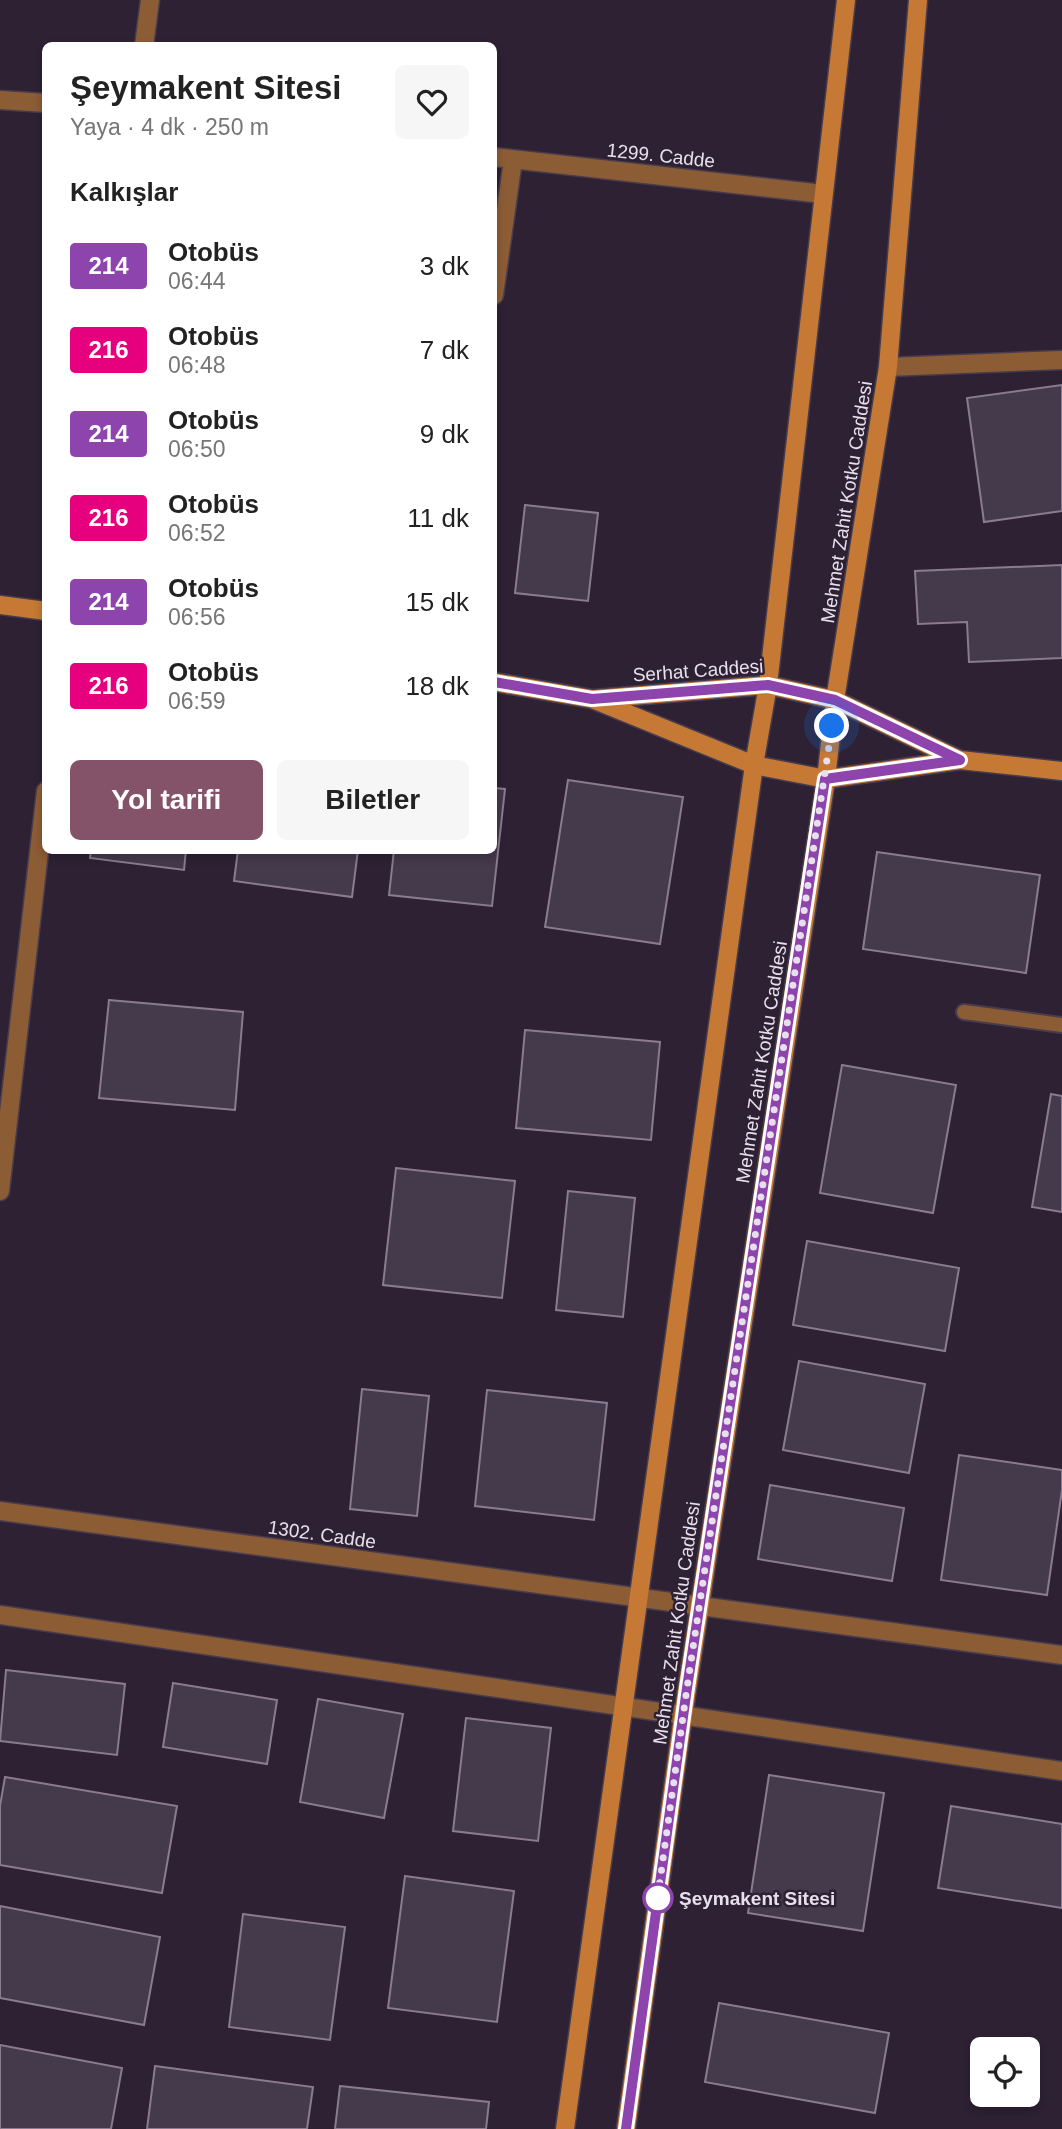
<!DOCTYPE html>
<html lang="tr">
<head>
<meta charset="utf-8">
<style>
  body { margin:0; font-family:Helvetica,sans-serif; background:#f6f6f6; color:#222; height:100vh; display:flex; flex-direction:column; font-size:26px; white-space:nowrap }
  * { box-sizing:border-box; margin:0 }
  p { font-size:23px; color:#767676 }
  .icon { flex:none; width:38px; height:38px; fill:none; stroke:currentColor; stroke-width:2; stroke-linecap:round; stroke-linejoin:round }
  .map { position:relative; flex:1; overflow:hidden }
  .panel { position:absolute; left:42px; top:42px; width:455px; height:812px; display:flex; flex-direction:column; background:#fff; border-radius:10px; box-shadow:0 4px 10px #0003 }
  .panel>* { flex:none }
  .badge { padding:0 14px; border-radius:5px; font-size:24px; line-height:46px }
  .fabs { position:absolute; left:970px; top:2037px; display:grid; gap:14px }
  .fabs a { display:grid; place-items:center; width:70px; height:70px; border-radius:10px; background:#fff; box-shadow:0 4px 10px #0003; font-size:35px }
  .you { position:absolute; width:35px; height:35px; margin:-18px; border:5px solid #fff; border-radius:50%; background:#1a73e8; box-shadow:0 0 0 10px #1a73e833 }
  .map>.badge { position:absolute; translate:-50% -50%; box-shadow:0 0 0 4px #fff }
  h2 { padding:0 28px; font-size:26px; line-height:63px }
  .round { display:grid; place-items:center; flex:none; width:74px; height:74px; border-radius:10px; background:#f6f6f6 }
  .overview { display:flex; align-items:center; justify-content:space-between; height:119px; padding:0 28px }
  h1 { font-size:33px; font-weight:700; line-height:52px }
  .cta { display:flex; gap:14px; margin-top:auto; padding:14px 28px }
  .cta a { flex:1; height:80px; border-radius:10px; background:#855369; color:#fff; font-size:28px; font-weight:700; line-height:80px; text-align:center }
  .cta a+a { background:#f6f6f6; color:#222 }
  ul { padding:0; list-style:none }
  li { display:flex; align-items:center; gap:21px; height:84px; padding:0 28px }
  li div { flex:1 }
  li b { display:block; font-size:26px }
  li em { font-style:normal }
  li .badge { min-width:77px; font-weight:700; text-align:center }
  .map>svg:first-child { display:block }
  .building { fill:#45394c; stroke:#8a7b91; stroke-width:2 }
  .lines { fill:none; stroke-linecap:round; stroke-linejoin:round }
  .service-casing { stroke:#473c4d; stroke-width:18 }
  .minor-casing { stroke:#473c4d; stroke-width:21 }
  .tertiary-casing { stroke:#473c4d; stroke-width:21 }
  .secondary-casing { stroke:#473c4d; stroke-width:21 }
  .service { stroke:#8c5c35; stroke-width:14 }
  .minor { stroke:#8c5c35; stroke-width:18 }
  .tertiary { stroke:#8c5c35; stroke-width:18 }
  .secondary { stroke:#c57935; stroke-width:18 }
  .line-casing { stroke:#fff; stroke-width:16 }
  .line { stroke:#8e44ad; stroke-width:10 }
  .walk { stroke:#e7dfeb; stroke-width:7; stroke-dasharray:0 12.6 }
  .stop-dot { fill:#fff; stroke:#8e44ad; stroke-width:3.5 }
  .labels { text-anchor:middle; stroke-width:5; stroke-linejoin:round; paint-order:stroke }
  .street-label { font-size:19px; fill:#e7dfeb; stroke:#2d2133 }
  .stop-label { font-size:19px; font-weight:bold; fill:#e7dfeb; stroke:#2d2133; text-anchor:start }
</style>
</head>
<body>
<div class="map">
<svg width="1062" height="2129" viewBox="0 0 1062 2129">
  <rect width="100%" height="100%" fill="#2d2133"/>
  <path class="building" d="M1062,385V511L984,522L967,398Z
    M525,505L598,513L588,601L515,593Z
    M1062,565V658L969,662L967,622L918,624L915,571Z
    M568,780L683,797L660,944L545,927Z
    M494,788L505,789L492,906L389,895L394,850H494Z
    M91,850H186L184,870L90,858Z
    M238,850H358L352,897L234,881Z
    M877,852L1040,875L1026,973L863,949Z
    M109,1000L243,1012L235,1110L99,1098Z
    M525,1030L660,1042L651,1140L516,1128Z
    M842,1065L956,1085L933,1213L820,1193Z
    M1051,1094L1062,1096V1212L1032,1207Z
    M396,1168L515,1181L502,1298L383,1285Z
    M568,1191L635,1198L623,1317L556,1310Z
    M807,1241L959,1268L945,1351L793,1325Z
    M799,1361L925,1384L909,1473L783,1450Z
    M362,1389L429,1396L417,1516L350,1509Z
    M487,1390L607,1403L594,1520L475,1506Z
    M959,1455L1062,1470V1490L1047,1595L941,1580Z
    M770,1485L904,1508L892,1581L758,1559Z
    M6,1670L125,1684L117,1755L0,1741Z
    M173,1683L277,1700L267,1764L163,1747Z
    M318,1699L403,1714L384,1818L300,1802Z
    M466,1718L551,1728L538,1841L453,1831Z
    M769,1775L884,1793L863,1931L748,1913Z
    M5,1777L177,1806L162,1893L0,1865V1806Z
    M951,1806L1062,1824V1908L938,1888Z
    M405,1876L514,1891L497,2022L388,2008Z
    M0,1906L160,1937L144,2025L0,1998Z
    M243,1914L345,1927L330,2040L229,2027Z
    M719,2003L889,2033L875,2113L705,2082Z
    M0,2045L122,2068L111,2129H0Z
    M155,2066L313,2087L307,2129H147Z
    M340,2086L489,2102L486,2129H335Z"/>
  <g class="lines">
    <defs>
      <path id="service" d="M964,1012L1062,1025"/>
      <path id="minor" d="M144,46L150,0
        M0,100L46,103
        M494,157L823,194
        M494,295L513,160
        M0,1191L46,791"/>
      <path id="tertiary" d="M888,367L1062,360
        M0,1511L1062,1655
        M0,1615L1062,1771"/>
      <path id="secondary" d="M0,605L46,611
        M494,682L592,699L754,765L826,779L960,760L1062,771
        M595,699L768,685L835,700L960,760
        M565,2129L754,765L768,685L846,0
        M626,2129L683,1716L826,779L835,700L888,367L918,0"/>
    </defs>
    <use href="#service" class="service-casing"/>
    <use href="#minor" class="minor-casing"/>
    <use href="#tertiary" class="tertiary-casing"/>
    <use href="#secondary" class="secondary-casing"/>
    <use href="#service" class="service"/>
    <use href="#minor" class="minor"/>
    <use href="#tertiary" class="tertiary"/>
    <use href="#secondary" class="secondary"/>
  </g>
  <g class="lines">
    <defs>
      <path id="line" d="M494,682L592,699L768,685L835,700L960,760L825,779L687,1688L626,2129"/>
    </defs>
    <use href="#line" class="line-casing"/>
    <use href="#line" class="line"/>
    <path class="walk" d="M658,1898L656,1909L687,1688L832,726"/>
  </g>
  <circle class="stop-dot" cx="658" cy="1898" r="14"/>
  <g class="labels">
    <g class="street-label">
      <text transform="translate(661 155) rotate(6)" y="7">1299. Cadde</text>
      <text transform="translate(846 502) rotate(-81)" y="7">Mehmet Zahit Kotku Caddesi</text>
      <text transform="translate(698 670) rotate(-4)" y="7">Serhat Caddesi</text>
      <text transform="translate(761 1062) rotate(-81)" y="7">Mehmet Zahit Kotku Caddesi</text>
      <text transform="translate(322 1534) rotate(8)" y="7">1302. Cadde</text>
      <text transform="translate(676 1623) rotate(-82)" y="7">Mehmet Zahit Kotku Caddesi</text>
    </g>
    <g class="stop-label">
      <text x="679" y="1905">Şeymakent Sitesi</text>
    </g>
  </g>
</svg>
<div class="fabs">
<a><svg class="icon" aria-label="locate" viewBox="0 0 24 24"><circle cx="12" cy="12" r="6"/><path d="M12 2v4M12 18v4M2 12h4M18 12h4"/></svg></a>
</div>
<div class="you" style="left:832px;top:726px"></div>
<section class="panel">
<div class="overview"><div><h1>Şeymakent Sitesi</h1><p>Yaya · 4 dk · 250 m</p></div><a class="round"><svg class="icon" aria-label="heart" viewBox="0 0 24 24"><path d="M12 20l-8-8c-3-5 5-10 8-4 3-6 11-1 8 4z"/></svg></a></div>
<h2>Kalkışlar</h2>
<ul>
<li><span class="badge" style="background:#8e44ad;color:#fff">214</span><div><b>Otobüs</b><p>06:44</p></div><em>3 dk</em></li>
<li><span class="badge" style="background:#e6007e;color:#fff">216</span><div><b>Otobüs</b><p>06:48</p></div><em>7 dk</em></li>
<li><span class="badge" style="background:#8e44ad;color:#fff">214</span><div><b>Otobüs</b><p>06:50</p></div><em>9 dk</em></li>
<li><span class="badge" style="background:#e6007e;color:#fff">216</span><div><b>Otobüs</b><p>06:52</p></div><em>11 dk</em></li>
<li><span class="badge" style="background:#8e44ad;color:#fff">214</span><div><b>Otobüs</b><p>06:56</p></div><em>15 dk</em></li>
<li><span class="badge" style="background:#e6007e;color:#fff">216</span><div><b>Otobüs</b><p>06:59</p></div><em>18 dk</em></li>
</ul>
<div class="cta"><a>Yol tarifi</a><a>Biletler</a></div>
</section>
</div>
</body>
</html>
